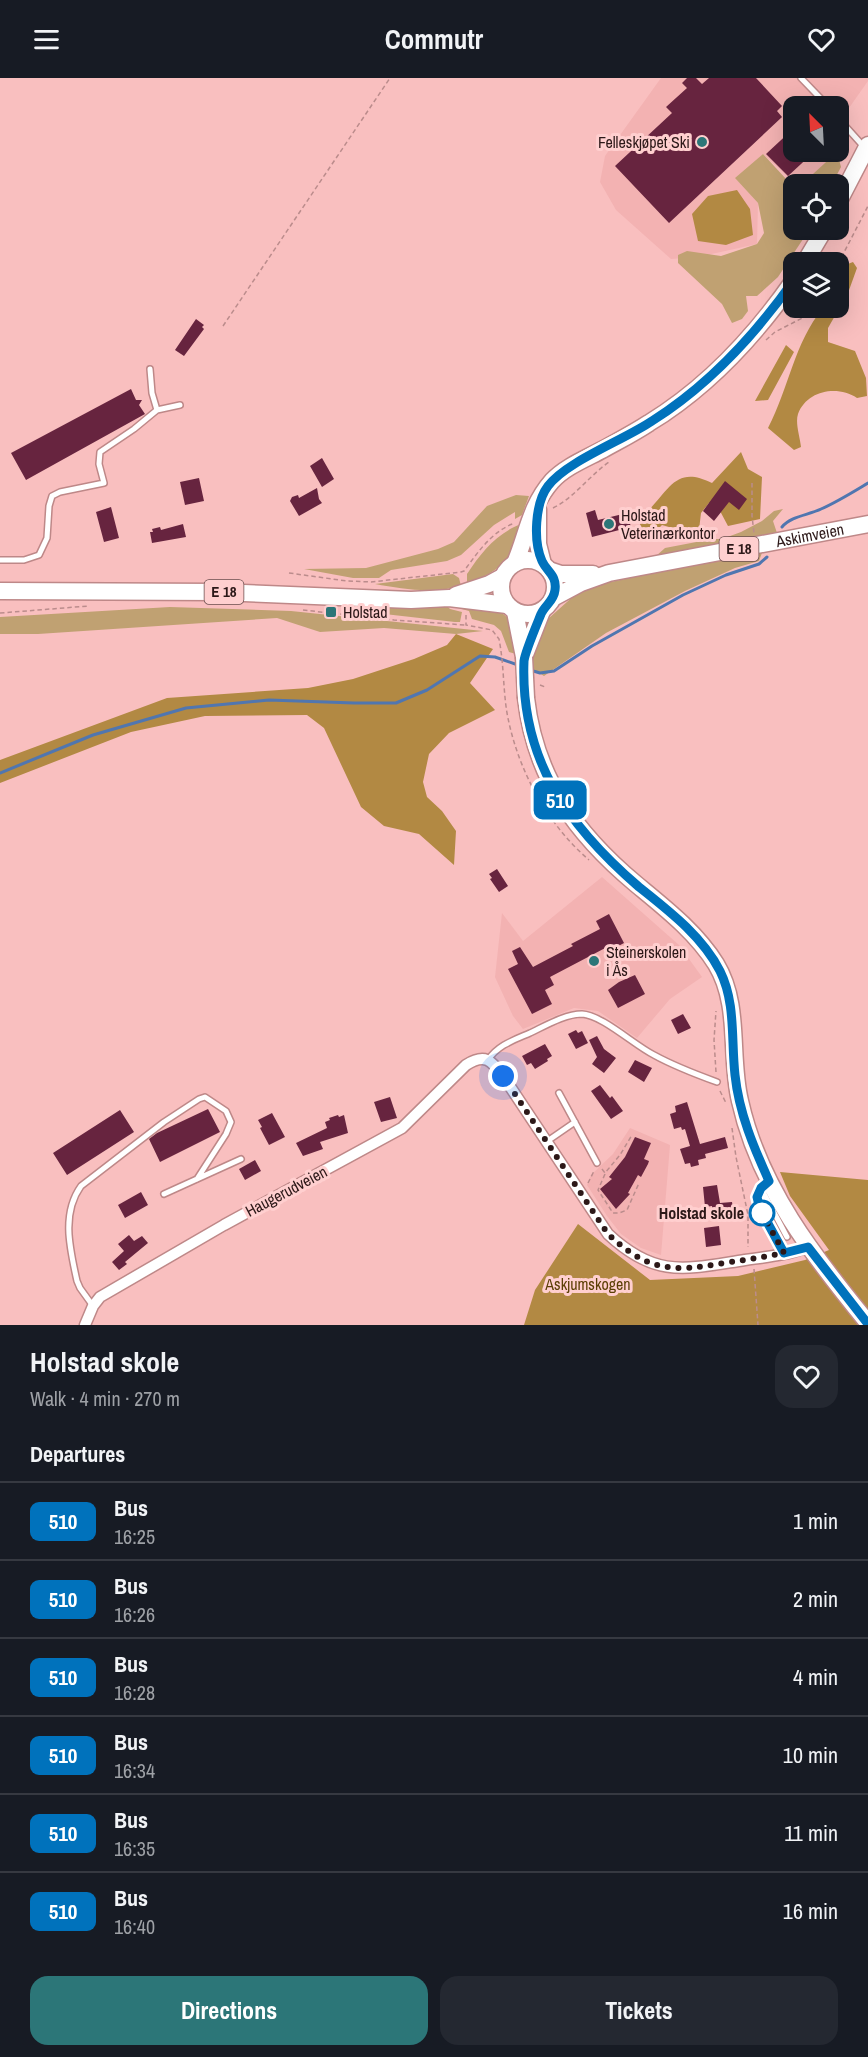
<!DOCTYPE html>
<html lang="en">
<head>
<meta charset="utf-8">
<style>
  body { margin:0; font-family:"Archivo Narrow",sans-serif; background:#242831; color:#f1f3f6; height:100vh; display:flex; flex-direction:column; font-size:22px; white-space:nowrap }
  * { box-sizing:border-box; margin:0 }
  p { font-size:20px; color:#9ea1a6 }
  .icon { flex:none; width:33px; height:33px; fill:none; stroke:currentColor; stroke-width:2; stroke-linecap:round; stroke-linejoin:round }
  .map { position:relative; height:1247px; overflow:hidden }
  .drawer { display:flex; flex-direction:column; background:#171b24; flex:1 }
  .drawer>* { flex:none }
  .badge { padding:0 12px; border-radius:9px; font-size:21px; line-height:39px }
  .needle { width:39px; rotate:336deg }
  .buttons { position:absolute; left:783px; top:18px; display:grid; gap:12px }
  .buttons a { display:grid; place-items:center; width:66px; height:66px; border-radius:12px; background:#171b24; box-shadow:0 6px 24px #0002; font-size:30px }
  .you { position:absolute; width:30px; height:30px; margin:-15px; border:4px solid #fff; border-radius:50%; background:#1a73e8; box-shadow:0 0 0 9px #1a73e833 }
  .map>.badge { position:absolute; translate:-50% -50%; box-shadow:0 0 0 3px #fff }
  h2 { padding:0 30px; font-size:22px; line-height:54px }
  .round { display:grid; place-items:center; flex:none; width:63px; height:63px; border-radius:18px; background:#242831 }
  .head { display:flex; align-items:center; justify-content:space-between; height:102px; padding:0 30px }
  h1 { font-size:28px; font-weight:700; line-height:45px }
  .action { display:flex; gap:12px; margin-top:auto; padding:12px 30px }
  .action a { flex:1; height:69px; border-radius:18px; background:#2c7678; color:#fff; font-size:24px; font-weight:700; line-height:69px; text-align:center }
  .action a+a { background:#242831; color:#f1f3f6 }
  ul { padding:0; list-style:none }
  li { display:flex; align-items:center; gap:18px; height:78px; padding:0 30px; border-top:2px solid #363941 }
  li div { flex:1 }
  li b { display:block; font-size:22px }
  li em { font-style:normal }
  li .badge { min-width:66px; font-weight:700; text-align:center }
  header { display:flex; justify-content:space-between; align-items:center; height:78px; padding:0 30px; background:#171b24; font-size:27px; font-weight:700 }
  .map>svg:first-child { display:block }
  .built { fill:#f3b2b2 }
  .green { fill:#c0a172 }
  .forest { fill:#b28943 }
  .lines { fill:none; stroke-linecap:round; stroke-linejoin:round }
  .stream { stroke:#5076b0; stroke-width:3 }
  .building { fill:#67243f }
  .service-casing { stroke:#be8888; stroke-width:8 }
  .minor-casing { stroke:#be8888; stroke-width:13 }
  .primary-casing { stroke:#be8888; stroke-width:19 }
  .trunk-casing { stroke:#be8888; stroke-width:19 }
  .path { stroke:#bb8c8c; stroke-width:1.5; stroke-dasharray:4.5 3; stroke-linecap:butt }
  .service { stroke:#fff; stroke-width:5 }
  .minor { stroke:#fff; stroke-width:10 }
  .primary { stroke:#fff; stroke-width:16 }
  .trunk { stroke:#fff; stroke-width:16 }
  .primary-bridge-casing { stroke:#be8888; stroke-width:19; stroke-linecap:butt }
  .primary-bridge { stroke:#fff; stroke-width:16 }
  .line-casing { stroke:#fff; stroke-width:14 }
  .line { stroke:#0072bc; stroke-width:9 }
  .walk { stroke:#2c1818; stroke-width:6; stroke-dasharray:0 10.8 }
  .poi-dot { fill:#2c7678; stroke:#ffcfcf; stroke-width:2 }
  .stop-dot { fill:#fff; stroke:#0072bc; stroke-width:3 }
  .labels { text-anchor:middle; stroke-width:6; stroke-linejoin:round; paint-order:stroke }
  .shield { fill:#ffcfcf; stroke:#6b4f4f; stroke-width:1.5 }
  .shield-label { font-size:15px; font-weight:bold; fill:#2c1818 }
  .poi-label { font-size:16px; fill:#2c1818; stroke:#ffcfcf; text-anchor:start }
  .street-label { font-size:16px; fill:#2c1818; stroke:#ffcfcf }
  .stop-label { font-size:16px; font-weight:bold; fill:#2c1818; stroke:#ffcfcf; text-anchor:end }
  .park-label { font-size:16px; fill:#5c3f05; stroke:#ffcfcf }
</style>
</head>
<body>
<header><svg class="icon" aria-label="menu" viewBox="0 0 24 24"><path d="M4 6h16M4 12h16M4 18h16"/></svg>Commutr<svg class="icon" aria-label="heart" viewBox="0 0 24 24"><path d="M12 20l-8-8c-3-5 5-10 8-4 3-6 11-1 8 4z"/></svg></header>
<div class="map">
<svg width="868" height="1247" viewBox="0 0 868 1247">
  <rect width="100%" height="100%" fill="#f9bfbf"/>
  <path class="built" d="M661,0H868V3L844,37L839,71L838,28H794V74H837L802,106H796L763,76L736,101L758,125L757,166L698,179L671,181L616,132L600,104L605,78Z
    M602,799L679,867L702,899L670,921L637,960L598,933L574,930L523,951L513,938L495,899L502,835L523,863Z
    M630,1050L670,1067L661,1177L641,1170L621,1156L607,1138L587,1107L591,1097L613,1076Z"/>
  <path class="green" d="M837,74L841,89L832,106H802Z
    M763,76L787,102L794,106V152H809L778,199L757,218H746L748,233L742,241L732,245L722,226L678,185V177L687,173L721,178L757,166L764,155L758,125L735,100Z
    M516,417L529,418L522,437L515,441V434L494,447L461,477L447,483L391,492L379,500H353L304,491L366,490L438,471L454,464L487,428Z
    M783,431L773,443L777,455L656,478L665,470L712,461H722L741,454L762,443L774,433Z
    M523,445C512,481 503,492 467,506V496C482,473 497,455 523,445Z
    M763,472L759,483L735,490L685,513L606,555L544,598L533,591V578L539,559L549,540L577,515L601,506Z
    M453,496L459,500L461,508C432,516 403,511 375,506Z
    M370,528L405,530L447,528L450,531L462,534L460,544H455L349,532Z
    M451,528C472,529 503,525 512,547C516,555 515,567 516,576L509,574L501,553L494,547L472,541L469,533Z
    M170,529L291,533L483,553L456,556L384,550L320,554L277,540L38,556H0V539Z"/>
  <path class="forest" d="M737,112L750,131L753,157L726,167L698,163L692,136L708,118Z
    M853,184L857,190L848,215L828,250V264L855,273L866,300L867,318L857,320C838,307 807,312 798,336C795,345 800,359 801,369L794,372L768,350C789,310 794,265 823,230H838L839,201L845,187Z
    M786,267L794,274L768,322L755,323Z
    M741,374L748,391L762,399L760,441L728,448L720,433L709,425L701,435L699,452L690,455L662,447L651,458L646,459L638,442L639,432H649C671,408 678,388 712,405Z
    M456,556L493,571L470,605L495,632L449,655L429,676L423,704L427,719L442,733L456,753L454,787L419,756L384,748L361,729L324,650L307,637L205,638L131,654L0,705V682L167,620L308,610L353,601L414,581L447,567Z
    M780,1094L868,1102V1247H524L535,1212L578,1146L650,1202L738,1198L805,1182L829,1172L790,1118Z"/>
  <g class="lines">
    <path class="stream" d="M782,449C791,438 809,437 821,431C837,424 853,414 868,405
      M530,592L540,595L554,593L592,568L683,517L726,497L759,486L767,479
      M0,695L93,657L186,630L269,622L354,625H396L427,612L480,578L495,579L518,587"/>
  </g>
  <path class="building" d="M687,0H696L702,6L709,0H756L782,28L777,33L782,39L669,145L615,88L672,35L666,29L687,10L682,5Z
    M794,50V74H814L788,98L766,76Z
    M196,241L204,247L202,249L204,251L184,278L175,272Z
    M131,311L136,322H142L139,327L145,336L26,402L11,375Z
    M322,380L334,401L322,409L310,388Z
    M199,400L204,423L185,427L180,404Z
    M725,403L747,421L739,432L729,424L714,443L703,433Z
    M317,410L319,421L322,425L299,438L290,423L292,419L298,417L299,420Z
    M111,429L119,460L104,464L96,434Z
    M595,432L598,442L627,435L631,449L592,459L586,435Z
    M183,446L186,459L152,465L150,454H153L152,451L160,449L161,452Z
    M497,791L508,808L499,814L490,801L492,800L489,796Z
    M609,836L624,865L611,872L609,868L550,899L554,907L545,912L552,926L532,936L508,891L518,886L512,873L520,869L533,889L573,868L571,866L600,851L596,843Z
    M635,897L645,916L618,930L608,912L619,904Z
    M683,936L691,950L678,956L671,942Z
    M576,952L578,955L582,953L588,965L576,971L568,956Z
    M597,958L604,971L616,980L604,995L592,986L597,979L589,962Z
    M545,966L552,978L547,981L548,983L535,991L531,985L527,987L522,978Z
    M635,982L652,990L644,1004L628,994Z
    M600,1007L610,1020L612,1018L623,1033L611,1041L591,1013Z
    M390,1019L397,1040L381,1044L374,1024Z
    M687,1024L700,1066L725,1059L728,1070L705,1076L706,1080L698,1082L699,1087L691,1089L690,1085L685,1086L680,1071L690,1068L685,1051L682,1052L681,1049L674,1051L670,1036L676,1034L675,1028Z
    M208,1031L220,1054L160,1084L149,1061L157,1055Z
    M120,1032L134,1054L67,1097L53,1075Z
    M272,1035L285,1059L269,1067L260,1050L262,1049L258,1042Z
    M338,1037L339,1039L344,1037L348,1055L320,1064L323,1071L303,1078L296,1065L327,1050L325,1044L330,1042L329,1040Z
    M635,1059L651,1065L644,1081L649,1083L648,1086L641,1099L638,1097L628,1115L630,1116L616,1131L600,1111L612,1101L609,1099L625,1079Z
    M255,1082L261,1093L245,1102L239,1091Z
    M717,1107L720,1125L732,1124L734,1138L713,1140L712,1128L705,1129L703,1109Z
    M141,1114L148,1127L125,1140L118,1127Z
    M719,1148L721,1167L706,1169L704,1150Z
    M129,1157L134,1163L142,1158L148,1165L125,1184L127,1186L119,1192L112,1184L124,1173L118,1166Z"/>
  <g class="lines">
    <defs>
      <path id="service" d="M801,0L828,28
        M838,40L865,70
        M150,291L152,315L157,332
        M0,482H24L39,477L47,460L49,428L52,418L60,414L104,405L99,386L100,374L134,351L157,332L180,327
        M488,982C498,967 514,962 530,955C545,948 565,936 582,936C602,937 634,967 654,977C674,988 695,996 717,1004
        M559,1015L597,1085
        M546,1064L575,1044
        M768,1104L758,1114L757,1119L760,1131L784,1175
        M761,1110L787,1159
        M164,1116L241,1081
        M93,1228L80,1210L77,1203C70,1171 61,1136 81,1108L164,1044L199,1021L205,1019L226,1033L231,1044L226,1056L197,1101"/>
      <path id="minor" d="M85,1247L93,1228L100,1219L224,1147L402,1050L466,987C485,975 491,982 503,998L608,1156C656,1201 686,1191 745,1182C766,1179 788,1177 808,1169"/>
      <path id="primary" d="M838,125L868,67
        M805,184L824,152
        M538,431V466L543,486
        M515,485C527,457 530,428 552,403C565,389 585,381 602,372C618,363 634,355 649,345C708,309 755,258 794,202
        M515,534L524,579
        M524,579L542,533
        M526,620C535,700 576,756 636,806C665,830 696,854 716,886C741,927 729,978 740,1023C759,1109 814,1179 868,1245"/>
      <g id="trunk">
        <circle cx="528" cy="509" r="27"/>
        <path d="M549,492L561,496H593"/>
        <path d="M0,513L219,514L411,522L449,520L507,527"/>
        <path d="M456,517L489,506L502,499"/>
        <path id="s1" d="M553,520L581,505L609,495L868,446"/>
      </g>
    </defs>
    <use href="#service" class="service-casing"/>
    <use href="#minor" class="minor-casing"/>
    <use href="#primary" class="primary-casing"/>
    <use href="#trunk" class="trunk-casing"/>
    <path class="path" d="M838,186L868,128
      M223,248L390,0
      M766,262L775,254L814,234L817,230
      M752,405V438L754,455
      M553,430C575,419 589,398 609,384
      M289,495L347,503L371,504L461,494L464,493C478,474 492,453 515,445
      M303,532L394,542L465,547
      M0,535L89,528
      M466,537V547L492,552L499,561C504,586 503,611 507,635C517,690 546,745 589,782
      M540,607L545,609
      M716,994L714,962L716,933
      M720,1013L726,1025
      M732,1050L736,1079L748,1137V1169
      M602,1091L605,1095L620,1077L632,1057
      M605,1096L598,1112L613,1135H619L627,1132L639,1105
      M588,1105L594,1093
      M754,1191L758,1247"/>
    <use href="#service" class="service"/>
    <use href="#minor" class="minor"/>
    <use href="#primary" class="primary"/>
    <use href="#trunk" class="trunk"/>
    <defs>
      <path id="primary-bridge" d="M524,579L526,620"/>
    </defs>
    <use href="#primary-bridge" class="primary-bridge-casing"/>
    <use href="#primary-bridge" class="primary-bridge"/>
  </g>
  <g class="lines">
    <defs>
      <path id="line" d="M794,202C755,257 709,307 652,343C624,362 567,383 548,408C535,425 533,463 542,483C547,494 557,497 555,512C554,523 545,527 541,536C537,546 525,574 524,583C520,681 568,748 639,809C669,833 702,858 720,893C736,925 731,962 735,997C739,1035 754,1070 769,1103L761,1110L757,1119L760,1131L784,1175L808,1169L868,1246"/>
    </defs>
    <use href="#line" class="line-casing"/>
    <use href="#line" class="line"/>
    <path class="walk" d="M503,998L608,1156C648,1194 673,1194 724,1185C744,1182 764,1179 784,1175L762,1135"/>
  </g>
  <g class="poi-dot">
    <circle cx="702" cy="64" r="6"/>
    <circle cx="609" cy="446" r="6"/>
    <rect x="325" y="528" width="12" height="12" rx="3"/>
    <circle cx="594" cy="883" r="6"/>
  </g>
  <circle class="stop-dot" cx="762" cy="1135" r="12"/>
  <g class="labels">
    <g class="shield">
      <rect x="719.5" y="459" width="39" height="24" rx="4.5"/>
      <rect x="204.5" y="502" width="39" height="24" rx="4.5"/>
    </g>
    <g class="shield-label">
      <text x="739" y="476">E 18</text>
      <text x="224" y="519">E 18</text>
    </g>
    <g class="poi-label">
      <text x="690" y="70" text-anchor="end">Felleskjøpet Ski</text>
      <text x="621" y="443">Holstad<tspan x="621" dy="18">Veterinærkontor</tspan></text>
      <text x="343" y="540">Holstad</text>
      <text x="606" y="880">Steinerskolen<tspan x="606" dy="18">i Ås</tspan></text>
    </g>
    <g class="street-label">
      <text dy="6" stroke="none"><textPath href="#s1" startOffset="266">Askimveien</textPath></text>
      <text transform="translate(286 1113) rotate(-28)" y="6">Haugerudveien</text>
    </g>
    <g class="stop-label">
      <text x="744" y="1141">Holstad skole</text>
    </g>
    <g class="park-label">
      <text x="588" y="1212">Askjumskogen</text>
    </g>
  </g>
</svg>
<div class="buttons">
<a><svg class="needle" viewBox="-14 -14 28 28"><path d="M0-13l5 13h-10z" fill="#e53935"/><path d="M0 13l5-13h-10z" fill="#9ea1a6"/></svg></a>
<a><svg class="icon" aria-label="locate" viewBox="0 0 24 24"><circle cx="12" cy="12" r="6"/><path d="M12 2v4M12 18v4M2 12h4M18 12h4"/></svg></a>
<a><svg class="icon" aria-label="layers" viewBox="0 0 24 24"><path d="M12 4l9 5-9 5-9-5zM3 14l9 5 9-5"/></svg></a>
</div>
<div class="you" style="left:503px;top:998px"></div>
<b class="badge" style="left:560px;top:722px;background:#0072bc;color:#fff">510</b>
</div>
<section class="drawer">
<div class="head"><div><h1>Holstad skole</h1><p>Walk · 4 min · 270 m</p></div><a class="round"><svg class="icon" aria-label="heart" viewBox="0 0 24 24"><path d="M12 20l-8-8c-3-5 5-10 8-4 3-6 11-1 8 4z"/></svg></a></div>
<h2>Departures</h2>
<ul>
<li><span class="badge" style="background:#0072bc;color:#fff">510</span><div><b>Bus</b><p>16:25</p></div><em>1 min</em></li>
<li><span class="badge" style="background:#0072bc;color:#fff">510</span><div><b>Bus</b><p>16:26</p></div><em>2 min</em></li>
<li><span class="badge" style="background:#0072bc;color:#fff">510</span><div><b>Bus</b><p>16:28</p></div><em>4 min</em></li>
<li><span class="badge" style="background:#0072bc;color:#fff">510</span><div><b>Bus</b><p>16:34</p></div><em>10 min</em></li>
<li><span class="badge" style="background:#0072bc;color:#fff">510</span><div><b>Bus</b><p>16:35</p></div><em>11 min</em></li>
<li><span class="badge" style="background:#0072bc;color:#fff">510</span><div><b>Bus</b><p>16:40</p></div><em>16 min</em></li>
</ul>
<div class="action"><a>Directions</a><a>Tickets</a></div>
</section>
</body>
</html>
